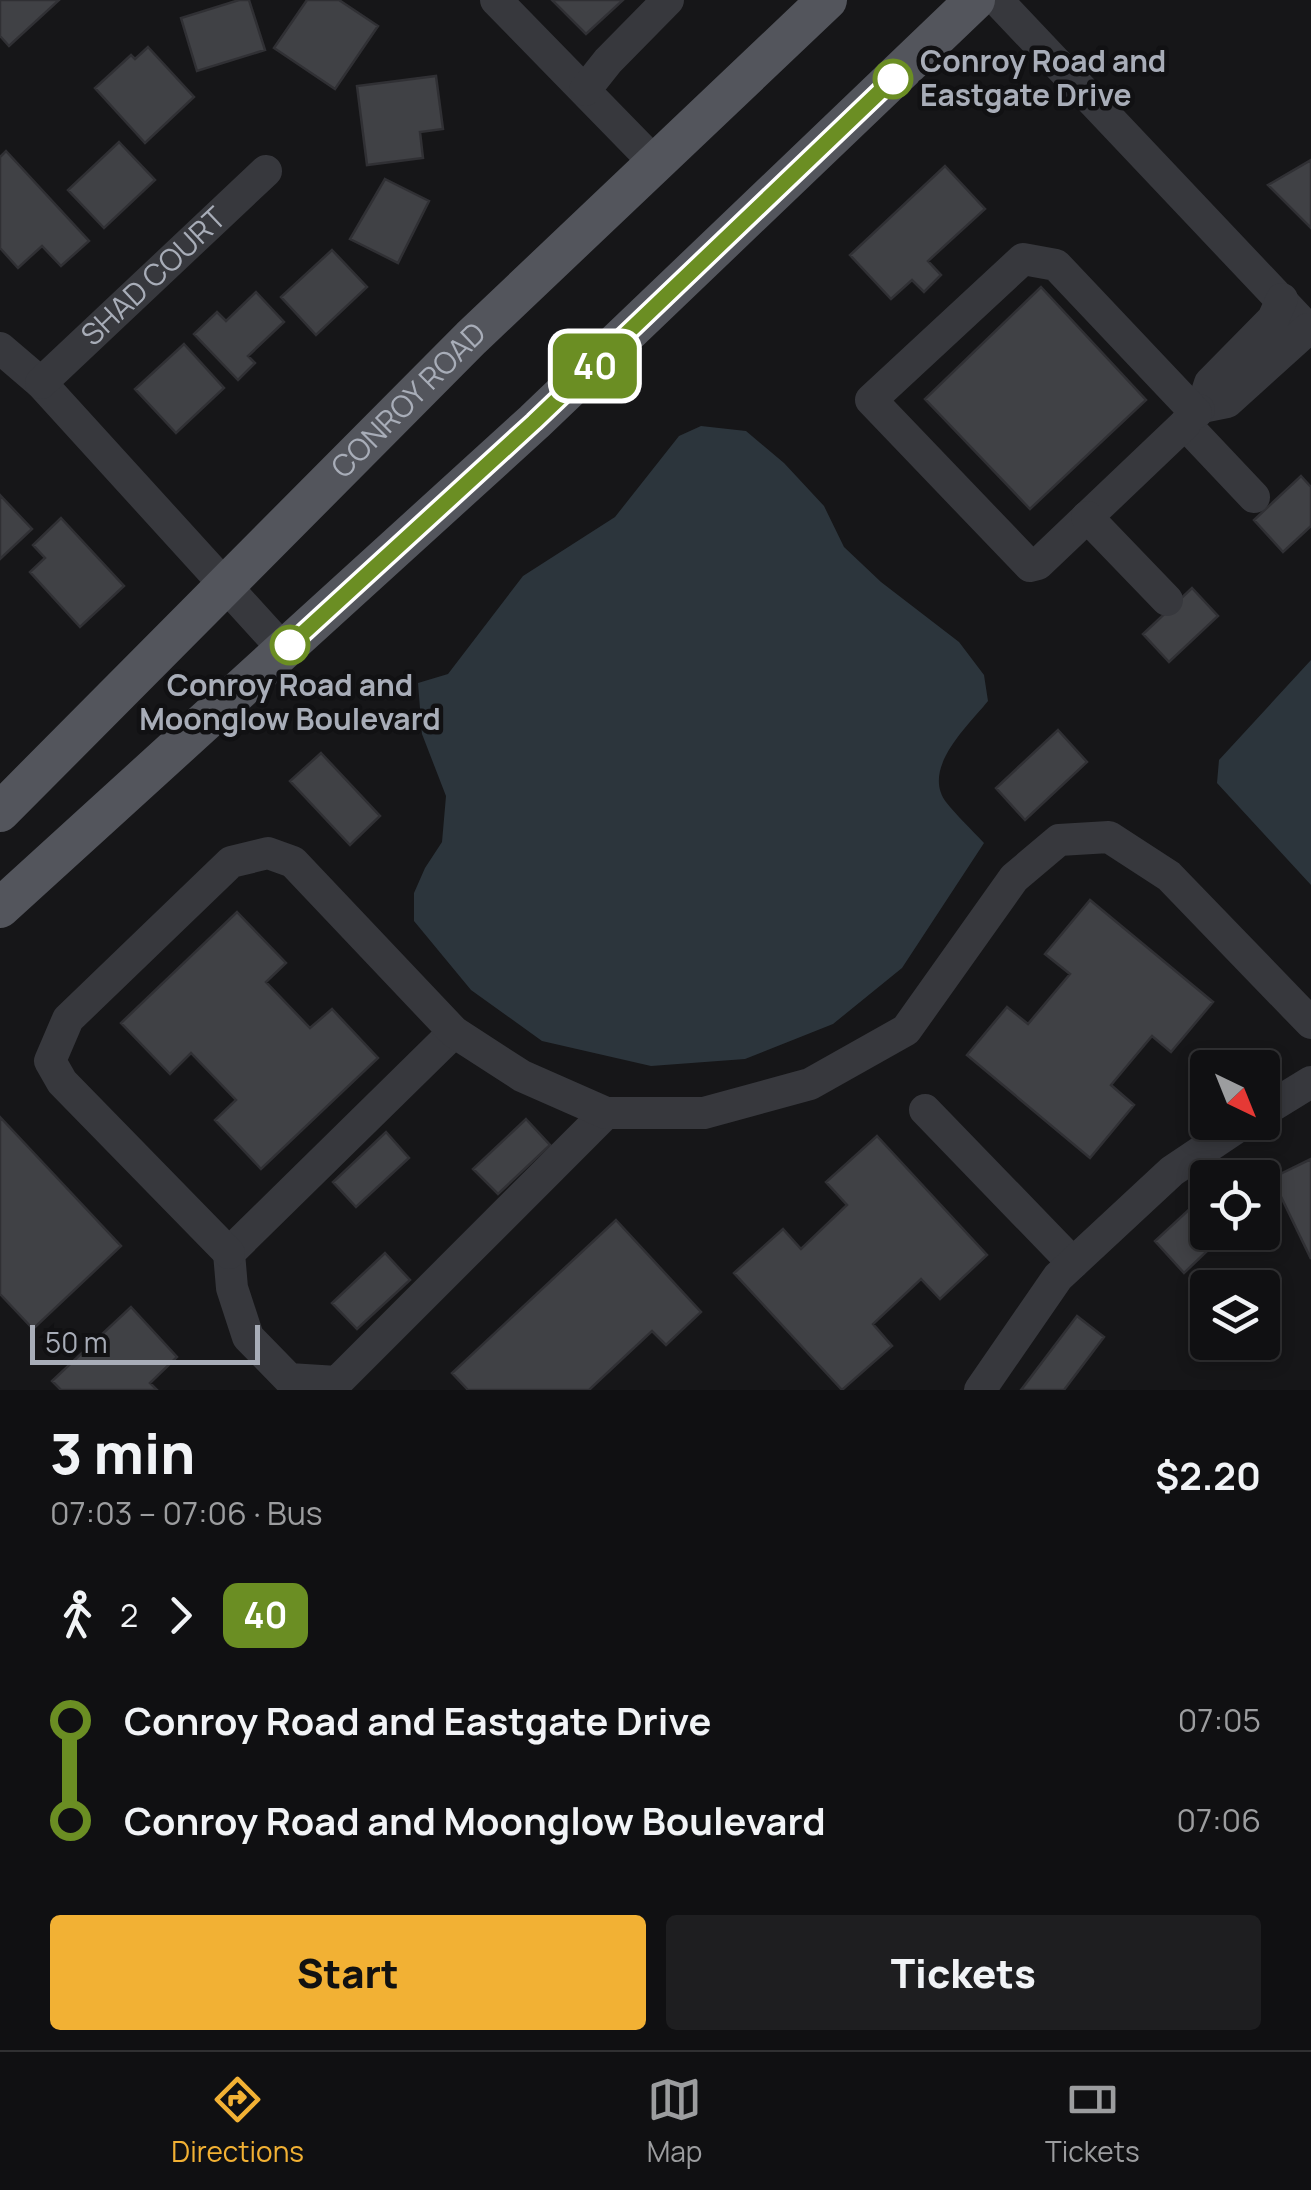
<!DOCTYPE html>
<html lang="en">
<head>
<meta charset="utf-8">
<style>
  body { margin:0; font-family:Manrope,sans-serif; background:#1e1e20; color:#f1f3f6; height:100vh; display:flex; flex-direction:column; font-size:38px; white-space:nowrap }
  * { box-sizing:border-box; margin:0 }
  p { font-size:32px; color:#9c9d9f }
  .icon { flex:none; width:55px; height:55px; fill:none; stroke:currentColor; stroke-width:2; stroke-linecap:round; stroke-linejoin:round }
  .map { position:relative; height:1390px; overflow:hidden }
  .details { display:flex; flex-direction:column; background:#101012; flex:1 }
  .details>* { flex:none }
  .badge { padding:0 20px; border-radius:15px; font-size:35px; line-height:65px }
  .needle { width:65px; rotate:137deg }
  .controls { position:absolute; left:1190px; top:1050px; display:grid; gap:20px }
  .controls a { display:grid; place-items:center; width:90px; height:90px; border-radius:10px; background:#101012; box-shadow:0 5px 15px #0003,0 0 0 2px #303032; font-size:50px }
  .scale { position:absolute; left:30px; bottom:25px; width:230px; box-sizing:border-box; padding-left:10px; border:5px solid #a8adb8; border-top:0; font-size:28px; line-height:35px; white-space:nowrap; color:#a8adb8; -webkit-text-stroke:8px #111113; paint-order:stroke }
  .map>.badge { position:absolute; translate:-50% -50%; box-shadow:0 0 0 5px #fff }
  .legs { display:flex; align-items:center; gap:15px; height:110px; padding:0 50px; font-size:32px }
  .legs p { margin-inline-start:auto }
  .head { display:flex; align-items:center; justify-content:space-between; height:170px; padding:0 50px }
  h1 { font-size:55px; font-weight:800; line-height:75px }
  .button { display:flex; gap:20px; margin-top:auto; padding:20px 50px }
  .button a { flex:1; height:115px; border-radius:10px; background:#f2b134; color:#111; font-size:40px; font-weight:800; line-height:115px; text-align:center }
  .button a+a { background:#1e1e20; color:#f1f3f6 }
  ul { padding:0 50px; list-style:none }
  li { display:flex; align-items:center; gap:35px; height:100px; font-size:38px }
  li i { display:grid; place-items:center; width:15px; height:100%; margin:0 12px; background:currentColor }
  li i::after { content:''; width:25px; height:25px; margin:-12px; border:8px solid; border-radius:50%; background:#101012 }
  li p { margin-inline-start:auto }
  li:first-child i { background:linear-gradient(#0000 50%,currentColor 0) }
  li:last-child i { background:linear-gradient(currentColor 50%,#0000 0) }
  .tab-bar { display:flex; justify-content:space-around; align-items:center; height:140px; border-top:2px solid #303032; background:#101012; font-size:28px; color:#9c9d9f }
  .tab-bar a { display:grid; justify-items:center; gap:5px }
  .tab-bar .on { color:#f2b134 }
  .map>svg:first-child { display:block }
  .water { fill:#2c353c }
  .building { fill:#404145; stroke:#303034; stroke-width:2.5 }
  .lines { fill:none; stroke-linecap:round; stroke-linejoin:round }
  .minor { stroke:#37383d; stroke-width:32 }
  .major { stroke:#53555c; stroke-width:40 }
  .line-1-casing { stroke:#fff; stroke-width:22 }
  .line-1 { stroke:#6b8e23; stroke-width:15 }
  .stop-1-dot { fill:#fff; stroke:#6b8e23; stroke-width:5 }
  .labels { text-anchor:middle; stroke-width:9; stroke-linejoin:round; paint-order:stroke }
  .stop-label { font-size:30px; font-weight:bold; fill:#a8adb8; stroke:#111113; text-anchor:start }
  .street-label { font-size:30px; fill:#a8adb8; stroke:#111113 }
</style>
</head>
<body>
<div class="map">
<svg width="1311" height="1390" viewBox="0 0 1311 1390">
  <rect width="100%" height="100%" fill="#161618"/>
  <path class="water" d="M701,426L746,431L784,463L824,506L844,547L881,582L959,642L984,675L988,701C968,726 921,768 946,802C957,816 971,829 984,843L902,968L833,1024L745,1059L651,1066L542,1041L471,990L414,921V893L425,868L442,842L446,796L422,734L418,683L448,674L523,576L615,517L679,436Z
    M1311,660V885L1217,783L1219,760Z"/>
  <path class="building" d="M0,0H59L9,46L0,36Z
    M239,0H249L265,50L197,71L181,18Z
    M307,0H339L378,26L335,89L274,48Z
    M552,0H623L586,34Z
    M148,47L194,97L145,143L95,88L131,55L135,59Z
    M436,76L443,129L420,132L423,158L367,165L357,86Z
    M119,142L155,180L104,228L68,190Z
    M6,151L89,241L61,266L42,246L18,268L0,248V157Z
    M1311,160V228L1268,185Z
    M945,166L985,209L928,261L941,275L924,292L912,280L891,299L850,255Z
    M385,179L429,201L398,263L350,239Z
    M332,250L367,287L316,335L281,297Z
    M1041,287L1146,400L1030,509L925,399Z
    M256,292L284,322L248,356L255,363L238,380L194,334L217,312L226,321Z
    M184,344L224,388L176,433L135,389Z
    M1301,476L1311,487V526L1283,552L1254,520Z
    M0,495L32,529L0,559Z
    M61,518L124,586L80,627L30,572L45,558L33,545Z
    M1192,588L1218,616L1169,662L1143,634Z
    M1058,730L1087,762L1025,820L996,788Z
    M321,753L380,816L350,845L290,781Z
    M1090,900L1213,1002L1171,1052L1152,1036L1111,1085L1134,1105L1090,1158L967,1055L1007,1007L1028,1024L1070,974L1045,954Z
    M237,912L286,963L266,982L310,1028L332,1009L378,1058L261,1169L215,1120L236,1100L191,1053L170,1074L121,1023Z
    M0,1117L121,1246L33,1329L0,1294Z
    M526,1119L550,1145L498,1194L473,1169Z
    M386,1132L409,1158L356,1207L333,1182Z
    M877,1136L987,1255L940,1299L921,1279L873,1324L892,1346L842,1390L734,1273L783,1229L801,1249L847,1205L826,1182Z
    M1311,1159V1259L1272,1178Z
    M1208,1192V1232H1227L1184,1273L1155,1241Z
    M616,1220L701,1312L666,1345L652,1331L589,1390H468L452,1373Z
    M385,1253L410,1280L357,1329L332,1303Z
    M131,1307L177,1357L150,1383L157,1390H61L52,1381Z
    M1077,1316L1104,1337L1064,1390H1021Z"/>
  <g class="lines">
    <g class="minor">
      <path d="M496,0L655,163"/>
      <path d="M997,0L1311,332"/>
      <path d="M585,90L608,61L668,0"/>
      <path d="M1282,299L1273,319L1210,383L1202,407L1227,402L1308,329"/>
      <path d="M0,348L41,383L284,650"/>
      <path id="s1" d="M41,383L266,171"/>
      <path d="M1199,410L1185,424L1254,497"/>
      <path d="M1185,424L1038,564L1030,566L871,400L1023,259L1056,265L1196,413"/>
      <path d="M1087,517L1167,600"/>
      <path d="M454,1032L229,1253L232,1288L248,1337L289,1379L337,1382L606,1113"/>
      <path d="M925,1110L1073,1263"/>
      <path d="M1262,1112L1311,1082"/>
      <path d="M229,1253L62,1082L50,1061L68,1019L231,862L268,853L293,862L454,1032L522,1076L606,1113H704L810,1084L906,1030L1014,878L1059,840L1109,837L1169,876L1311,1023"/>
      <path d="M980,1390L1058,1277L1172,1171L1245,1122"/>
    </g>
    <g class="major">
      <path id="s2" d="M0,812L471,338L827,0"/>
      <path d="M0,908L534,422L975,0"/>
    </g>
  </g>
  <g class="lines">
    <defs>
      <path id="line-1" d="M290,645L534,422L893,79"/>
    </defs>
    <use href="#line-1" class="line-1-casing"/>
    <use href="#line-1" class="line-1"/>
  </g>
  <g class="stop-1-dot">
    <circle cx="893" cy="79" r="18"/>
    <circle cx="290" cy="645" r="18"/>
  </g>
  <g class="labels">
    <g class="stop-label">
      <text x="920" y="72">Conroy Road and<tspan x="920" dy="34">Eastgate Drive</tspan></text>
      <text x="290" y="696" text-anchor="middle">Conroy Road and<tspan x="290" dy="34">Moonglow Boulevard</tspan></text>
    </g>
    <g class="street-label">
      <text dy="10" stroke="none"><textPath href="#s1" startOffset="155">SHAD COURT</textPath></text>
      <text dy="10" stroke="none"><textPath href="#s2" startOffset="580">CONROY ROAD</textPath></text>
    </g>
  </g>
</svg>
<div class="controls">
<a><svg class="needle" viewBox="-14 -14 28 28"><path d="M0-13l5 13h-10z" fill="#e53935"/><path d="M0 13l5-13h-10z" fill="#9c9d9f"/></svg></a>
<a><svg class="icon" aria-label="locate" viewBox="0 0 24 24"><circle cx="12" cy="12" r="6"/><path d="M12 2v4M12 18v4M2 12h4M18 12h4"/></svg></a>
<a><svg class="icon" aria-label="layers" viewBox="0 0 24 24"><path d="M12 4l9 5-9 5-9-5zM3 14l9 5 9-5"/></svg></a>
</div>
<div class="scale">50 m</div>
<b class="badge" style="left:595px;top:366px;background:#6b8e23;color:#fff">40</b>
</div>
<section class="details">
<div class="head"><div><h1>3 min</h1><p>07:03 – 07:06 · Bus</p></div><b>$2.20</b></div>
<div class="legs"><svg class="icon" aria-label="walk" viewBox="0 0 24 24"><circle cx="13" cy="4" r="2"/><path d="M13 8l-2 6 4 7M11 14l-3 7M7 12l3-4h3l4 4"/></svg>2<svg class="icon" aria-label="forward" viewBox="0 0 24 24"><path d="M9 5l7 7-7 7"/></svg><b class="badge" style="background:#6b8e23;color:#fff">40</b></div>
<ul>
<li><i style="color:#6b8e23"></i><b>Conroy Road and Eastgate Drive</b><p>07:05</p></li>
<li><i style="color:#6b8e23"></i><b>Conroy Road and Moonglow Boulevard</b><p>07:06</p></li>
</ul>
<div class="button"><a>Start</a><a>Tickets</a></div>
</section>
<nav class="tab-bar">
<a class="on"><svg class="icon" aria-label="directions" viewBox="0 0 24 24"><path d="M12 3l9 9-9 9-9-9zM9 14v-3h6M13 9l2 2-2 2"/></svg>Directions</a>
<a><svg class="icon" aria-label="map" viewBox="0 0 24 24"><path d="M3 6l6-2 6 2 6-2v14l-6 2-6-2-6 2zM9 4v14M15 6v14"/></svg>Map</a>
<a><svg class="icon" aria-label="tickets" viewBox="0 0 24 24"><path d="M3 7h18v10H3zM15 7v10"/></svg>Tickets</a>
</nav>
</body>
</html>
